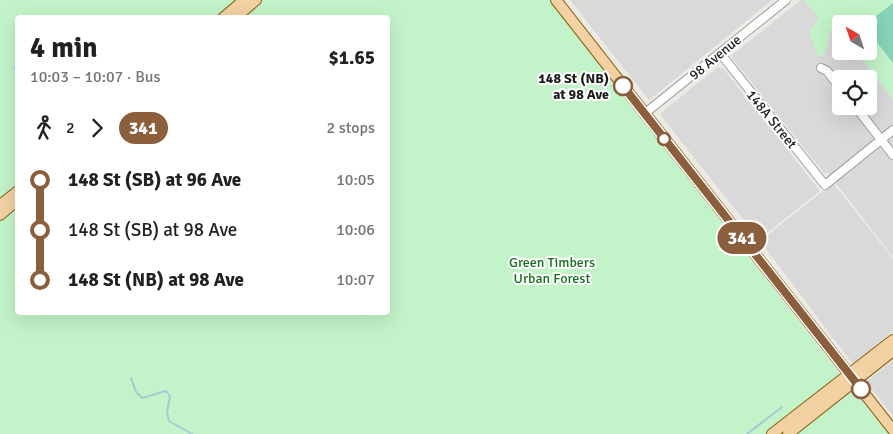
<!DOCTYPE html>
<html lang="en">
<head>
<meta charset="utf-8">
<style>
  body { margin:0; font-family:Signika,sans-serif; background:#f6f6f6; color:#202124; height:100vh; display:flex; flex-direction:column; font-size:19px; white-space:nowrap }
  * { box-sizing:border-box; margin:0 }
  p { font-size:16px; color:#757577 }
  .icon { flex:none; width:28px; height:28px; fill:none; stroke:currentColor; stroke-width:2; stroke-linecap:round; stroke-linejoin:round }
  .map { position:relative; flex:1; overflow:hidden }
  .drawer { position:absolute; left:15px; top:15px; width:375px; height:300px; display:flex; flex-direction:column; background:#fff; border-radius:5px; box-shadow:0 5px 20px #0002 }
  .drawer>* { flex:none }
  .badge { padding:0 10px; border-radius:16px; font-size:18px; line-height:32px }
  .needle { width:32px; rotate:321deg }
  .tools { position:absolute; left:832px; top:15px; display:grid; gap:10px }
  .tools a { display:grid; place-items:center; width:45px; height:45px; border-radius:5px; background:#fff; box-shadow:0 5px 20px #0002; font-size:25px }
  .map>.badge { position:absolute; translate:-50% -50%; box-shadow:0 0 0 2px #fff }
  .legs { display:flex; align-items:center; gap:8px; height:55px; padding:0 15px; font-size:16px }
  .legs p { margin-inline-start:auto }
  .headline { display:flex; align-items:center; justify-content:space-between; height:85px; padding:0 15px }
  h1 { font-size:28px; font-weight:800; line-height:38px }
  ul { padding:0 15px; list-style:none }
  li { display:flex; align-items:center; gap:18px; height:50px; font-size:19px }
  li i { display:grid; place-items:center; width:8px; height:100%; margin:0 6px; background:currentColor }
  li i::after { content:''; width:12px; height:12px; margin:-6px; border:4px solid; border-radius:50%; background:#fff }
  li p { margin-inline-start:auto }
  li:first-child i { background:linear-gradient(#0000 50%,currentColor 0) }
  li:last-child i { background:linear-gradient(currentColor 50%,#0000 0) }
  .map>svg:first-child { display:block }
  .residential { fill:#dad9d9; fill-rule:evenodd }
  .park { fill:#c3f3c8 }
  .pitch { fill:#88d4b8 }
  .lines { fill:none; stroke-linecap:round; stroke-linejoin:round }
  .stream { stroke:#a7cbd6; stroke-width:2 }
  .minor-casing { stroke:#a0a0a0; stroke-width:10 }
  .major-casing { stroke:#86600f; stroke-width:12 }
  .minor { stroke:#fff; stroke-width:8 }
  .major { stroke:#f2d1a3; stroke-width:10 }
  .line-1-casing { stroke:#fff; stroke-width:11 }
  .line-1 { stroke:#8b5e3c; stroke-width:8 }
  .stop-1-dot { fill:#fff; stroke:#8b5e3c; stroke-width:2.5 }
  .labels { text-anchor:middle; stroke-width:4; stroke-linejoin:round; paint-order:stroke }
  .street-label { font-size:14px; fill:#1c1c1c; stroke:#fff }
  .stop-label { font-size:14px; font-weight:bold; fill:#1c1c1c; stroke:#fff; text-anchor:end }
  .park-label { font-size:14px; fill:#166f1e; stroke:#fff }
</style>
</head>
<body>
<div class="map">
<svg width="893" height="434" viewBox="0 0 893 434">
  <rect width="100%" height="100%" fill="#edeae3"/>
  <path class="residential" d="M570,0H772L649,100Z
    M801,0H805L819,18L818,56L824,55L833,24L841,34V51H855L893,99V257L828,173H824L732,58V55ZM841,79H869V106H841Z
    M718,67L723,68L820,191L759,239L661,116V113Z
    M833,183L893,259V331L855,363H852L760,241Z
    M893,360V416L866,382Z"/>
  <path class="park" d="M0,0H241L220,17L18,18L17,187L0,201Z
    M259,0H549L837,370L839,377L768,434H0V219L17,204L18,312H388V18L238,17Z
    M805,0H893V99L855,51H869V24H841V34L833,24L824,55L818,56L809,32L819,18Z
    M849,392L857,394L888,434H795Z"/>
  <path class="pitch" d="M893,3V63L869,32V24H866Z"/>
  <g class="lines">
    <path class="stream" d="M215,18L236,0
      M14,68L18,74
      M131,378L136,392L142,398L166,391L170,396L167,413L169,421L192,434
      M747,434L782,407"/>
    <defs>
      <path id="minor" d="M720,53L825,185L893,130
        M821,68L827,71L841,89
        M855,106L893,155
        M644,114L786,0"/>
      <path id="major" d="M556,0L893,430
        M223,18L244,0
        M235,18L256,0
        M0,205L18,191
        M0,215L18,200
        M772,434L893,340
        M788,434L893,351"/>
    </defs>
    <use href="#minor" class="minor-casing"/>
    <use href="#major" class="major-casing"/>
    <use href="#minor" class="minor"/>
    <use href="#major" class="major"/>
  </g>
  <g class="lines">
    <defs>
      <path id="line-1" d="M623,86L861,389"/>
    </defs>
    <use href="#line-1" class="line-1-casing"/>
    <use href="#line-1" class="line-1"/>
  </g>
  <g class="stop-1-dot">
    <circle cx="623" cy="86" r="9"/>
    <circle cx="664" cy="139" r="6"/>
    <circle cx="861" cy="389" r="9"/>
  </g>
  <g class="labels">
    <g class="street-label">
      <text transform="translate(715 57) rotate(-39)" y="5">98 Avenue</text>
      <text transform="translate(772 119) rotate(51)" y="5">148A Street</text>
    </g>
    <g class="stop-label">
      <text x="609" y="83">148 St (NB)<tspan x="609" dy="16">at 98 Ave</tspan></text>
    </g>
    <g class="park-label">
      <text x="552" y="267">Green Timbers<tspan x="552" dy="16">Urban Forest</tspan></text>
    </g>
  </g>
</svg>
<div class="tools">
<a><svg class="needle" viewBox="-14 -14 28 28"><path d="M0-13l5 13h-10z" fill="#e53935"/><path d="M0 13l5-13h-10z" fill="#757577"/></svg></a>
<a><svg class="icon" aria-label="locate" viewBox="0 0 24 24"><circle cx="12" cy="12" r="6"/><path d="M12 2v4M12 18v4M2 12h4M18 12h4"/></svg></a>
</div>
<b class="badge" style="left:742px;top:238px;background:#8b5e3c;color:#fff">341</b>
<section class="drawer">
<div class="headline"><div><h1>4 min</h1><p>10:03 – 10:07 · Bus</p></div><b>$1.65</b></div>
<div class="legs"><svg class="icon" aria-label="walk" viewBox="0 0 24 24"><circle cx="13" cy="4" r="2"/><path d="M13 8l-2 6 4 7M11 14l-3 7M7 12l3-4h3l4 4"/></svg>2<svg class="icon" aria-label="forward" viewBox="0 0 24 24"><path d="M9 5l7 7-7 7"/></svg><b class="badge" style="background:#8b5e3c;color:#fff">341</b><p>2 stops</p></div>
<ul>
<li><i style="color:#8b5e3c"></i><b>148 St (SB) at 96 Ave</b><p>10:05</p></li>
<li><i style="color:#8b5e3c"></i><span>148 St (SB) at 98 Ave</span><p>10:06</p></li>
<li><i style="color:#8b5e3c"></i><b>148 St (NB) at 98 Ave</b><p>10:07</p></li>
</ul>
</section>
</div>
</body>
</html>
